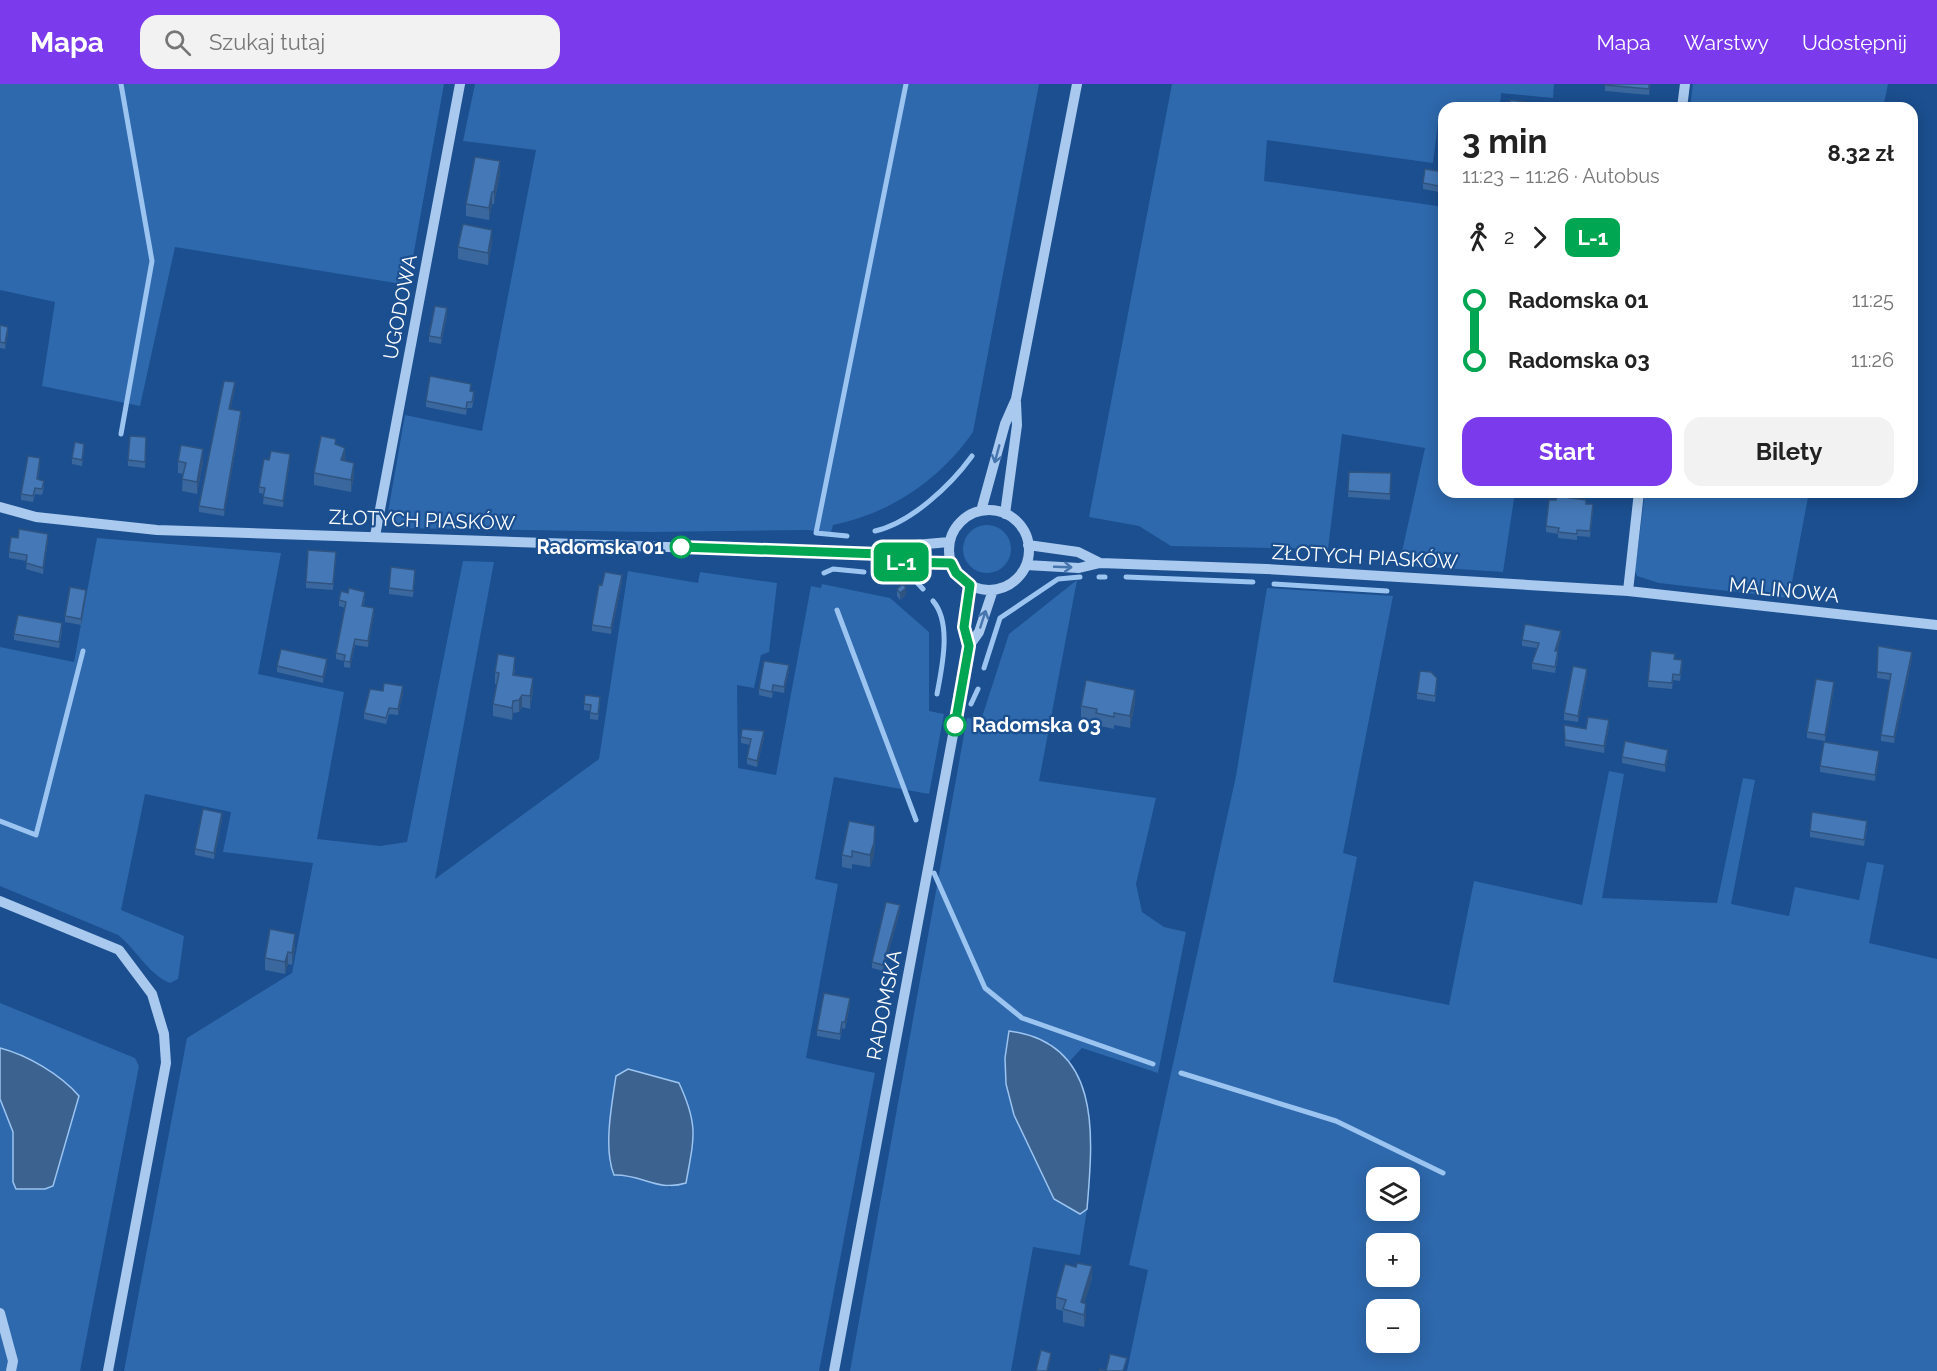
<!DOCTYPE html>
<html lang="pl">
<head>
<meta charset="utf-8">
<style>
  body { margin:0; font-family:Raleway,sans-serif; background:#f2f2f2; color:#222; height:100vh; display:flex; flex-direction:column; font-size:22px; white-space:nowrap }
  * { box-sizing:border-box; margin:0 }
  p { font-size:20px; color:#767676 }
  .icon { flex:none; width:33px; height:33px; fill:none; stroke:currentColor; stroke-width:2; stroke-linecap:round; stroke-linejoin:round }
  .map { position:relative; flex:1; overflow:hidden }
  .panel { position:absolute; left:1438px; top:18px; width:480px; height:396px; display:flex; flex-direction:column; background:#fff; border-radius:18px; box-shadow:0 3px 15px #0003 }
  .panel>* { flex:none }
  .badge { padding:0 12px; border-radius:9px; font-size:21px; line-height:39px }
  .controls { position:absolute; left:1366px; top:1083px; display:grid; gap:12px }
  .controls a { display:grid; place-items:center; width:54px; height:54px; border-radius:12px; background:#fff; box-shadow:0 3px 15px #0003; font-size:30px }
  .map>.badge { position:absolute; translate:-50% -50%; box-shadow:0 0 0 3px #fff }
  .legs { display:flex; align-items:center; gap:9px; height:66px; padding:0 24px; font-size:20px }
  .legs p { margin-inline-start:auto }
  .summary { display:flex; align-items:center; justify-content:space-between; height:102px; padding:0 24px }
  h1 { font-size:33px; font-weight:700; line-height:45px }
  .action { display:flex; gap:12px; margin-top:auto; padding:12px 24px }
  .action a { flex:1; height:69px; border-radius:18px; background:#7c3aed; color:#fff; font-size:24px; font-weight:700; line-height:69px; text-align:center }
  .action a+a { background:#f2f2f2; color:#222 }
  ul { padding:0 24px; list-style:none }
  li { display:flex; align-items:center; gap:21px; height:60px; font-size:22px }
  li i { display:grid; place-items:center; width:9px; height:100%; margin:0 8px; background:currentColor }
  li i::after { content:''; width:15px; height:15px; margin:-8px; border:4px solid; border-radius:50%; background:#fff }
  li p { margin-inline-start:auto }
  li:first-child i { background:linear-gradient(#0000 50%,currentColor 0) }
  li:last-child i { background:linear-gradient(currentColor 50%,#0000 0) }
  header { display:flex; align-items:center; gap:36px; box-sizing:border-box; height:84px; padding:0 30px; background:#7c3aed; color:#fff }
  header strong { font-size:28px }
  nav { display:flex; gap:33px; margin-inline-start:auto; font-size:21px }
  .search { width:420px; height:54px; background:#f2f2f2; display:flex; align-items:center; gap:15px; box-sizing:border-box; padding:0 21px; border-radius:18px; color:#767676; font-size:22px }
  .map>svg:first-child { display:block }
  .green { fill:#2e69ad; fill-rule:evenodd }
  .water { fill:#3c6290; stroke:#9cc4f0; stroke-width:1.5 }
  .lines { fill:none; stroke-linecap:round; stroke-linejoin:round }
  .stream { stroke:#9cc4f0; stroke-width:5 }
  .minor { stroke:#a9c9ee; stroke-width:10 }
  .wall { fill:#3a679d }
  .shaded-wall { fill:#305480 }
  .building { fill:#4478b7; stroke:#305480; stroke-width:1.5 }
  .oneway { stroke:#4674ac }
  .line-1-casing { stroke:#fff; stroke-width:14 }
  .line-1 { stroke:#00a651; stroke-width:9 }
  .stop-1-dot { fill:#fff; stroke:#00a651; stroke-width:3 }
  .labels { text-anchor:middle; stroke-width:4.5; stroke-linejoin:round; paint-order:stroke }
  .street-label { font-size:20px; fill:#fff; stroke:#1b4f8f }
  .stop-label { font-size:20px; font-weight:bold; fill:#fff; stroke:#1b4f8f; text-anchor:end }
</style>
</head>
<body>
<header>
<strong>Mapa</strong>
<div class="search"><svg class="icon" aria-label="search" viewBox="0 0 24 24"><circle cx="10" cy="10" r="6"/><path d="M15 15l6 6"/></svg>Szukaj tutaj</div>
<nav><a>Mapa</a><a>Warstwy</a><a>Udostępnij</a></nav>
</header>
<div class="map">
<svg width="1937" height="1287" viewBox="0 0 1937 1287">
  <rect width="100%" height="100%" fill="#1b4f8f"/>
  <path class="green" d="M0,0H444L408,201L175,163L140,322L42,302L55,218L0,206Z
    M475,0H1039L973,348C940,396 889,430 833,441L831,449L807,446L650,448L396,444L387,434L405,331L482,347L536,66L463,57Z
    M1172,0H1554L1553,14L1501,9L1500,24H1444V38H1438L1433,79L1267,56L1264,97L1444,123V408H1515L1503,488L1399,481L1425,364L1342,350L1328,465L1171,462L1139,442L1089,433Z
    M1693,0H1888L1883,24H1690Z
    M1645,408H1809L1789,514L1659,499L1637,492L1635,487Z
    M963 465a24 24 0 1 1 48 0a24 24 0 1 1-48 0Z
    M97,454L281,469L258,590L344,608L317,755L380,762L407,758L463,477L494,478L435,795L599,675L628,487L698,499L700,488L777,499L769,568L761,571L754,604L737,601L738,684L776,691L811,502L821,504L822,500L890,514L929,548V627L944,630L929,710L834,693L815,795L838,800L806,974L875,989L819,1287H124L187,954L292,889L313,779L223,768L231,728L145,710L121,826L184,852L178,895L170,899C148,890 137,866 118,851L0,802V563L74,578ZM616,992L671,1104L629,1091L609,1079L612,1019Z
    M1077,496L1039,697L1156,714L1136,800L1142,828L1164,843L1186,848L1158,989L1082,964L1069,978L1049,958L1045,1092L1054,1115L1079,1130L1087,1125L1080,1171L1033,1163L1011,1287H850L967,634L981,636L1009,550Z
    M1267,504L1393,512L1343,769L1357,773L1333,898L1449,921L1474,797L1582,821L1609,687L1624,690L1602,814L1717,819L1743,694L1755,696L1731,820L1789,832L1795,803L1859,816L1867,778L1884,781L1869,859L1937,875V1287H1127L1148,1186L1129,1181L1236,692ZM1377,1094H1410V1126H1377ZM1377,1160H1410V1192H1377ZM1377,1226H1410V1258H1377Z
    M0,919L135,974L139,982L80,1287H0Z"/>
  <path class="water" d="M1009,947C1103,959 1093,1053 1087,1125L1080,1130L1054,1115L1014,1031L1006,1000L1005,974Z
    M0,964C27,971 60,990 79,1012L53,1102L45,1105H16L13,1098V1048L0,1015Z
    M628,985L679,999C699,1042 694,1054 686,1099C657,1108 642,1090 614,1091C603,1065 612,1019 616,992Z"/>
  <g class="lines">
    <path class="stream" d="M121,0L152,177L121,350
      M875,447C911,439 951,401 972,372
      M847,452L816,449L906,0
      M824,489L833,485L864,488
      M893,490L912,493L923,505
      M1099,493H1105
      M1126,493L1253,498
      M1274,500L1387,507
      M933,517C952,539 942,583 937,610
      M837,526L916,736
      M984,584L1000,534L1058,495L1080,493
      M971,620L978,605
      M0,737L36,751L83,567
      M934,789L985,904L1022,934L1153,980
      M1181,989L1336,1037L1443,1089"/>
    <path class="minor" d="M1682,24L1685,0
      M0,423L36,433L157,446L880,470L897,478L951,479
      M949 466a40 40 0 1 1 80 0a40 40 0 1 1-80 0Z
      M981,427L1005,340L1016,315L1077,0
      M1005,430L1017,341L1016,318
      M375,452L460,0
      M1028,461L1078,468L1100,479
      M880,470L893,463L949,458
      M1026,481L1079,484L1100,479L1266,485L1628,507L1937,541
      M1628,507L1639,408
      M969,562L979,548L993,506
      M0,817L119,866L152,910L164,950L166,979L108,1287
      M0,1229L13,1277L11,1287
      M834,1287L964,592L969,562L965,543L970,501"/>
  </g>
  <path class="wall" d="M1605,0H1650L1649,11L1605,7Z
    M1444,88V109L1423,105V99Z
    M500,89L494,120H492L489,136L466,132V120Z
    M492,158L488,181L458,175V163Z
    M447,230L441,260L429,258V252Z
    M0,241L8,249L5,265L0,264Z
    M235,304L230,326L241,334L224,432L199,428V422Z
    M471,307L474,314L472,324H467L466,331L426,323V317Z
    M146,360L145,384L128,382V376Z
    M84,366L82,382L72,380V374Z
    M269,376H290L283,423L263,420L264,410L259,409V403Z
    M178,377L203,378L197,410L182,407L183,390L178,389Z
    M345,377L354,391L351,408L314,401V389Z
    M40,380L38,396L44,403L42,411L35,410L33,418L21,416V410Z
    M1349,388L1391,389L1390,416L1348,413Z
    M1586,420L1593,426L1590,453L1577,452V456L1558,454V450L1546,448V442Z
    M18,454L48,456L43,490L26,485L27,477L9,474V468Z
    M336,474L333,506L306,504V498Z
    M415,492L413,513L389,510V504Z
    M622,497L611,550L592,547V541L602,501Z
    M897,505L906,510L900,516L897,512Z
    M86,512L81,541L65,538V532Z
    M365,514L363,522L374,530L368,563L355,561L350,584L344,583V577L336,575V569L345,524L339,522V516Z
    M62,546L59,564L14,556V550Z
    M1561,553L1557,567L1558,573L1555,589L1532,585V579L1537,564L1522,562V556Z
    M1878,562L1912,574L1894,659L1881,657V651L1890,596L1877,594Z
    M1675,575L1682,582L1680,597L1673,596L1672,605L1648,603V597Z
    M327,581L323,599L277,588V582Z
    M515,585L514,591L533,606L530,625L522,623L519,628L513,629L512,636L493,632V620L497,600H495V588Z
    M789,587L784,609L773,607L772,614L759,611V605Z
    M1587,591L1578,638L1564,636V629Z
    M1437,600L1435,618L1417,615V609Z
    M1834,604L1825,657L1807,654V648Z
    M383,607L403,609L398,631L389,630L386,640L364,635V629Z
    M1135,619L1130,644L1114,641V645L1096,641V637L1081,634V622Z
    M584,620H600L598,636L590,635V627L584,626Z
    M1564,641L1586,645L1609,642L1604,669L1565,662Z
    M741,653H764L757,683L747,680V674L750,661L741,659Z
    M1668,672L1665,688L1622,679V673Z
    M1879,674L1875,697L1820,688V682Z
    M222,735L214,775L195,771V765Z
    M1867,744L1864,762L1810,753V747Z
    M875,754L874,771L870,783L852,780V785L842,783V771Z
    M900,827L883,887L872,884V878Z
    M295,862L292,881L288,880L285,890L265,886V874Z
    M850,920L845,945L842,944L840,956L817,952V946Z
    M1092,1194L1084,1220L1086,1233L1084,1243L1063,1238V1227L1056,1225V1213Z"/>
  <path class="shaded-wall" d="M500,77V89L494,120V108Z
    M492,108V120L489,136V124Z
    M492,146V158L488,181V169Z
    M447,224V230L441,260V254Z
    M8,243V249L5,265V259Z
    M235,298V304L229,332V325Z
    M241,327V334L224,432V426Z
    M345,364V376L341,388V376Z
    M203,365V378L197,410V398Z
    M290,370V376L283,423V417Z
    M354,379V391L351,408V396Z
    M48,450V456L43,490V484Z
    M622,491V497L611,550V544Z
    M906,504V510L900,516V509Z
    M86,506V512L81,541V535Z
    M374,524V530L368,563V557Z
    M1561,547V553L1555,573V567Z
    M355,555V561L350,584V578Z
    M1912,568V574L1894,659V653Z
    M327,575V581L323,599V593Z
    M789,581V587L784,609V603Z
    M1587,585V591L1578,638V632Z
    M533,594V606L530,625V612Z
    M1834,598V604L1825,657V651Z
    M403,602V609L398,631V625Z
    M1135,606V619L1130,644V632Z
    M522,611V623L519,628V616Z
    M513,617V629L512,636V624Z
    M1609,636V642L1604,669V662Z
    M764,647V653L757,683V677Z
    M1668,666V672L1665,688V681Z
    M1879,667V674L1875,697V691Z
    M222,729V735L214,775V769Z
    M875,742L874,771L870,783V771Z
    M900,821V827L883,887V881Z
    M295,850V862L292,881V869Z
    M288,868V880L285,890V878Z
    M850,914V920L845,945V938Z
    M1092,1182V1194L1081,1231V1218Z
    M1086,1220V1233L1084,1243V1231Z
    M1051,1269V1275L1048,1287H1047Z"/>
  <path class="building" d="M1605,0H1649V5L1605,1Z
    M1510,16L1526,18L1525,24H1509Z
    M475,73L500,77L494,108H492L489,124L466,120Z
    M1425,85L1444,88V103L1423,99Z
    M463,140L492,146L488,169L458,163Z
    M435,222L447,224L441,254L429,252Z
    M0,241L8,243L5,259L0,258Z
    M430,292L471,300L470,307L474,308L472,318H467L466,325L426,317Z
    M224,297L235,298L229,325L241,327L224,426L199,422Z
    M130,352L146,353L145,378L128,376Z
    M321,352L336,355L335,360L345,364L341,376L354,379L351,396L314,389Z
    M75,358L84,360L82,376L72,374Z
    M181,361L203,365L197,398L182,395L186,379L178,377Z
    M271,367L290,370L283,417L263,413L265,404L259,403L264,375L269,376Z
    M28,372L40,374L37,395L44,397L42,405L35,404L33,412L21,410Z
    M1349,388L1391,389L1390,410L1348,407Z
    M1557,412L1586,416V420H1593L1590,447L1577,446V450L1558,448L1559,444L1546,442L1549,416H1556Z
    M19,445L48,450L43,484L26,479L27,471L9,468L11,453L18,454Z
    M308,466L336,468L333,500L306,498Z
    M391,483L415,486L413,507L389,504Z
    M605,488L622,491L611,544L592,541L599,500L602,501Z
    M903,500L906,504L900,509L897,505Z
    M70,503L86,506L81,535L65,532Z
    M349,504L365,508L362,522L374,524L368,557L355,555L350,578L344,577L345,571L336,569L346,518L339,516L341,507L348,509Z
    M18,531L62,539L59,558L14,550Z
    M1525,540L1561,547L1555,567H1558L1555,583L1532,579L1539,559L1522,556Z
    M1878,562L1912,568L1894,653L1881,651L1891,590L1877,588Z
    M281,565L327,575L323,593L277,582Z
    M1651,567L1675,570L1674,575L1682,576L1680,591L1673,590L1672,599L1648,597Z
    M498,570L515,573L513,591L533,594L530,612L522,611L519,616L513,617L512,624L493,620L499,589L495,588Z
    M764,577L789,581L784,603L773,601L772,608L759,605Z
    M1573,582L1587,585L1578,632L1564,629Z
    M1420,587L1431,588L1437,594L1435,612L1417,609Z
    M1816,595L1834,598L1825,651L1807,648Z
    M1086,596L1135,606L1130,632L1114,629V633L1096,629L1097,625L1081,622Z
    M384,599L403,602L398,625L389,624L386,634L364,629L370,605L383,607Z
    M585,611L600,613L598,630L590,629L591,621L584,620Z
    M1588,633L1609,636L1604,662L1565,656L1564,641L1586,645Z
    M742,645L764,647L757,677L747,674L751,655L741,653Z
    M1625,657L1668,666L1665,681L1622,673Z
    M1824,658L1879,667L1875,691L1820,682Z
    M203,725L222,729L214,769L195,765Z
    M1812,728L1867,737L1864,756L1810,747Z
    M849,737L875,742L874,759L870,771L852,767V773L842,771Z
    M886,818L900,821L883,881L872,878Z
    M270,845L295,850L292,869L288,868L285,878L265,874Z
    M824,909L850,914L845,938H842L840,950L817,946Z
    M1077,1179L1092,1182L1081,1218L1086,1220L1084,1231L1063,1225L1066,1216L1056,1213L1065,1180L1076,1183Z
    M1041,1266L1051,1269L1047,1287H1036Z
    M1110,1270L1127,1274L1123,1287H1099L1100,1285L1106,1287Z"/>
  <defs><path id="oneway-shaft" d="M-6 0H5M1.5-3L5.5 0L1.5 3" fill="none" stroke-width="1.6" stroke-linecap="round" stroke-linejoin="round" transform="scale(1.5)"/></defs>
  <g class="oneway">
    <use href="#oneway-shaft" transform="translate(997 370) rotate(105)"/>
    <use href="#oneway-shaft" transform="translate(1063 483) rotate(2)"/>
    <use href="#oneway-shaft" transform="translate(983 535) rotate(-72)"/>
  </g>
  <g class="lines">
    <defs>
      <path id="line-1" d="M681,463L880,470L897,478L951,479L956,489L970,501L964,543L969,562L955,641"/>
    </defs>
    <use href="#line-1" class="line-1-casing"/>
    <use href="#line-1" class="line-1"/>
  </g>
  <g class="stop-1-dot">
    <circle cx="681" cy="463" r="10"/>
    <circle cx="955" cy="641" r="10"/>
  </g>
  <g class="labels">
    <g class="street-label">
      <text transform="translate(400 223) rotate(-79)" y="7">UGODOWA</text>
      <text transform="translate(422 436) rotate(2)" y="7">ZŁOTYCH PIASKÓW</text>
      <text transform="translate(1365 473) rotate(3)" y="7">ZŁOTYCH PIASKÓW</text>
      <text transform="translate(1784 506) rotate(6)" y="7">MALINOWA</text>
      <text transform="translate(884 921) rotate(-79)" y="7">RADOMSKA</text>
    </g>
    <g class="stop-label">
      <text x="664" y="470">Radomska 01</text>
      <text x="972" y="648" text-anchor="start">Radomska 03</text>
    </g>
  </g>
</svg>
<div class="controls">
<a><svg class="icon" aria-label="layers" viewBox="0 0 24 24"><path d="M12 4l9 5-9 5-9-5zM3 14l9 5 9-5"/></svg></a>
<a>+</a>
<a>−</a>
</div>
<b class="badge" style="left:901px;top:478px;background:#00a651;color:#fff">L-1</b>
<section class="panel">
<div class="summary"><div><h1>3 min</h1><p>11:23 – 11:26 · Autobus</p></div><b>8.32 zł</b></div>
<div class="legs"><svg class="icon" aria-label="walk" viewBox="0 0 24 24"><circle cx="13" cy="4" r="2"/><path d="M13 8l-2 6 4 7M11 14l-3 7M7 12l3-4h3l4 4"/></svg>2<svg class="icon" aria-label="forward" viewBox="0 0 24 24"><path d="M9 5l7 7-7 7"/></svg><b class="badge" style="background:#00a651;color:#fff">L-1</b></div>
<ul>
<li><i style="color:#00a651"></i><b>Radomska 01</b><p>11:25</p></li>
<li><i style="color:#00a651"></i><b>Radomska 03</b><p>11:26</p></li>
</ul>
<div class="action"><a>Start</a><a>Bilety</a></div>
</section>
</div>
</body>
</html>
